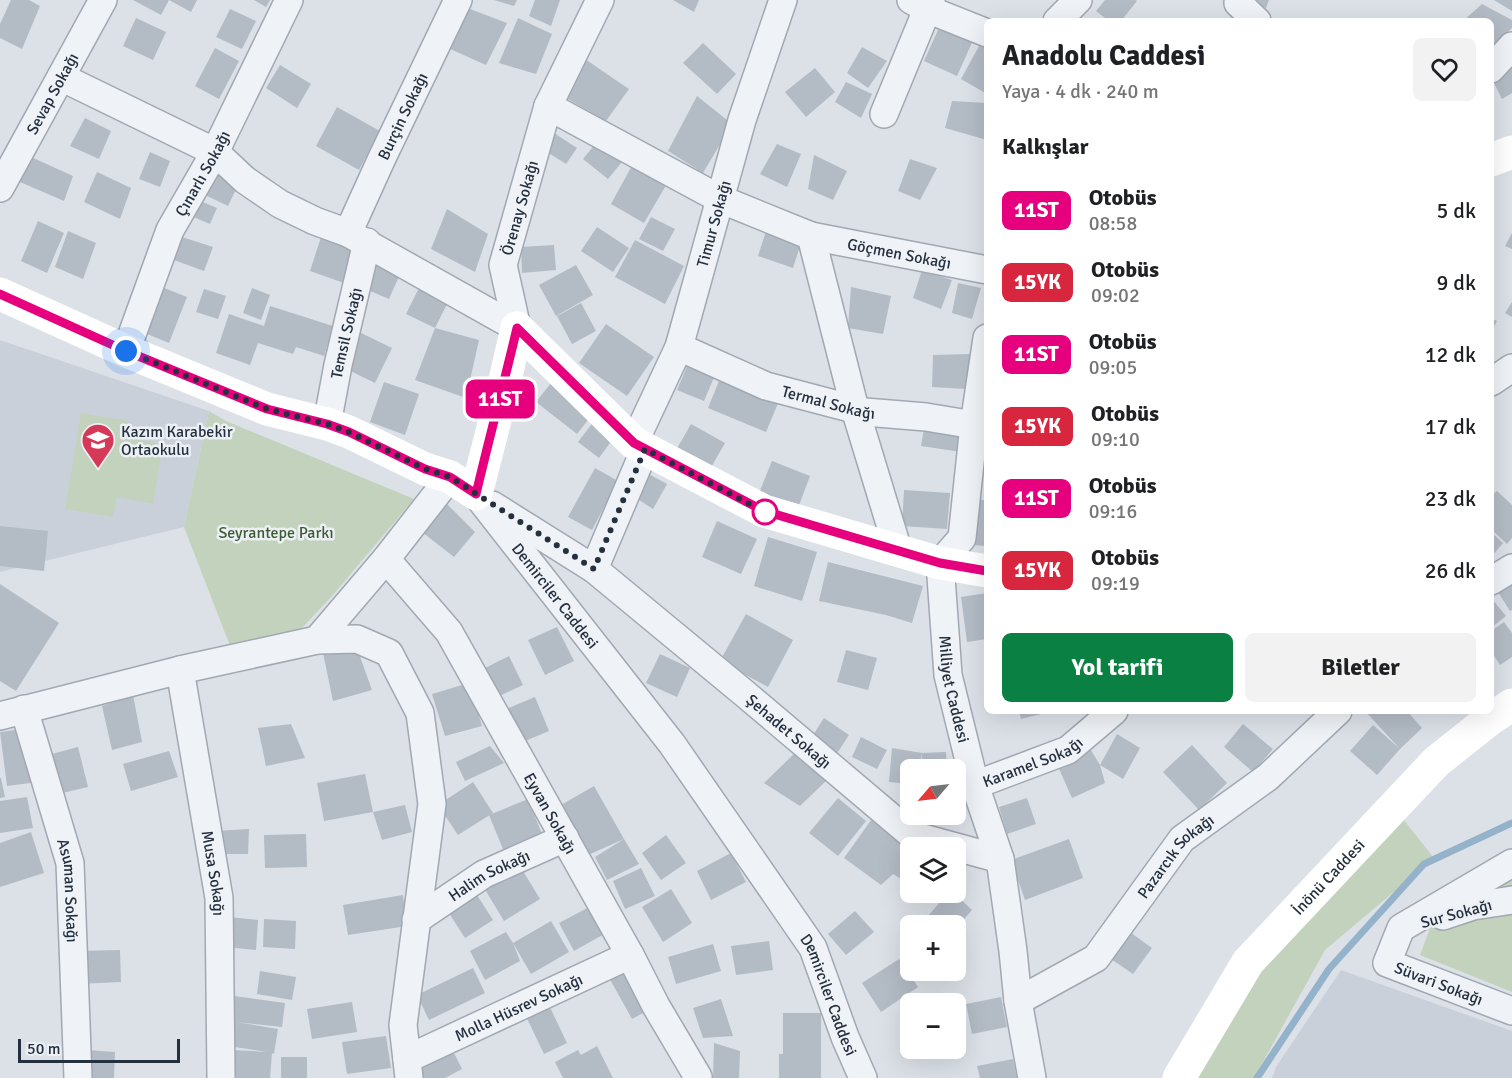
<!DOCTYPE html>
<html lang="tr">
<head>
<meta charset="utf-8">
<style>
  body { margin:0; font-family:Signika,sans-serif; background:#f2f2f2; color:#202124; height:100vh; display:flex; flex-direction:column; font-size:22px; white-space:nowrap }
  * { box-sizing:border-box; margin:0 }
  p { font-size:20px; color:#757577 }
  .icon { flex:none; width:33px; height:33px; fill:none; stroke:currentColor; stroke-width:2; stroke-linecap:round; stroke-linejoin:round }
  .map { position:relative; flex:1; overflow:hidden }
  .side { position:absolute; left:984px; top:18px; width:510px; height:696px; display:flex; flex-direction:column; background:#fff; border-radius:9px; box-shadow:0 6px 24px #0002 }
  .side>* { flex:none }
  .badge { padding:0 12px; border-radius:9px; font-size:21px; line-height:39px }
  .needle { width:39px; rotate:242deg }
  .fabs { position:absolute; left:900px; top:759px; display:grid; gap:12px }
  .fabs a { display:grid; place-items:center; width:66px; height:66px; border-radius:9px; background:#fff; box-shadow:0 6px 24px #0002; font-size:30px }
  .scale { position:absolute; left:18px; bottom:15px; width:162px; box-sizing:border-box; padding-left:6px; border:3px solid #25303f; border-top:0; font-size:16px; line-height:21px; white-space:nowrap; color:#25303f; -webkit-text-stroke:4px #ecf0f5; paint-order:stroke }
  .you { position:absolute; width:30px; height:30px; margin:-15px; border:4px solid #fff; border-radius:50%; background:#1a73e8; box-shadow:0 0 0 9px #1a73e833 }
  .map>.badge { position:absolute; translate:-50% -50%; box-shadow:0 0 0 3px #fff }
  h2 { padding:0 18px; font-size:22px; line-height:54px }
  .round { display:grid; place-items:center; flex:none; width:63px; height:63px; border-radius:9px; background:#f2f2f2 }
  .overview { display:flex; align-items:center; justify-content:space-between; height:102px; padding:0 18px }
  h1 { font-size:28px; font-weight:800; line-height:45px }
  .action { display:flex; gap:12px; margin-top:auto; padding:12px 18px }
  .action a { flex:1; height:69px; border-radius:9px; background:#0b8043; color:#fff; font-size:24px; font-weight:800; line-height:69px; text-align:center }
  .action a+a { background:#f2f2f2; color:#202124 }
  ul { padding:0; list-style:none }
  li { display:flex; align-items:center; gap:18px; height:72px; padding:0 18px }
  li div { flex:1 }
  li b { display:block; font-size:22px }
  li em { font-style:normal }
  li .badge { min-width:66px; font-weight:700; text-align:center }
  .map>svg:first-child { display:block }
  .built { fill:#cad0da }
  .green { fill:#c3d2bd }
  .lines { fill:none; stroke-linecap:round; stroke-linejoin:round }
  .stream { stroke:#94b2ca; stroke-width:7 }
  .building { fill:#b3bbc5 }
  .street-casing { stroke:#a1a8b2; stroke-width:30 }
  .street { stroke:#eff2f6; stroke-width:27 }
  .secondary { stroke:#fff; stroke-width:33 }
  .line-casing { stroke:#fff; stroke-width:14 }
  .line { stroke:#e6007e; stroke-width:9 }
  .walk { stroke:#25303f; stroke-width:6; stroke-dasharray:0 10.8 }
  .stop-dot { fill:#fff; stroke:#e6007e; stroke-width:3 }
  .labels { text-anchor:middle; stroke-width:5; stroke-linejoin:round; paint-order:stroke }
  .street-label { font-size:16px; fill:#25303f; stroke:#ecf0f5 }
  .poi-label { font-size:16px; fill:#25303f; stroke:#ecf0f5; text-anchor:start }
  .park-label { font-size:16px; fill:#3c5b32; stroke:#ecf0f5 }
</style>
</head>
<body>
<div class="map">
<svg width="1512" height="1078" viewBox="0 0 1512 1078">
  <rect width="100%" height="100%" fill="#dce1e8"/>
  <path class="built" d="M0,340L209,411L184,527L0,572Z
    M1341,970L1512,1031V1078H1272L1276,1067Z"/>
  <path class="green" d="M209,411L226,421L414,499L332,596L302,628L232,651L184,527Z
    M81,413L129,421L126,437L163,444L153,504L117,497L113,517L65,509Z
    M1403,819L1434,858L1325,950L1254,1078H1197L1231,1009L1337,876Z
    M1512,876V992L1420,955L1436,912Z"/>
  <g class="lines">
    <path class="stream" d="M1257,1078L1329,969L1424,864L1512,823"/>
  </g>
  <path class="building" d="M11,0H29L40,6L22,49L0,38V24Z
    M133,0H169L161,15Z
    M169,0H197L191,12Z
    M254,0H270L266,7Z
    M494,0H517L514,6Z
    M535,0H560L551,26L529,16Z
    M673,0H699L694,12Z
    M1105,0H1135L1137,1L1121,21H1109L1096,11Z
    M1250,0H1269L1266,8Z
    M1494,0H1512V11Z
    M1482,4L1512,20V28L1491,47V21H1463Z
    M230,9L256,21L242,49L216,37Z
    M470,9L507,23L486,65L448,48Z
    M136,18L166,32L153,60L123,46Z
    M518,18L552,34L536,74L499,63Z
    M942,21L975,36L957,76L924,61Z
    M984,37L987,39V94L961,79Z
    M703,43L736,74L717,94L683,63Z
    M862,47L887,61L868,88L847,73Z
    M215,48L239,61L219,99L195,86Z
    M579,55L629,89L606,121L561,95Z
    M1512,60V93L1502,99L1494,83Z
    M280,65L311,84L297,108L266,88Z
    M815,68L835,92L806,117L785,92Z
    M846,82L872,94L861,118L835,102Z
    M697,96L732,124L703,173L668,151Z
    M952,101L987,103V140L945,128Z
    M337,107L380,131L359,170L316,146Z
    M85,118L111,131L99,159L70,146Z
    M554,133L577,148L566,164L544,150Z
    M600,138L625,158L608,179L583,159Z
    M777,144L801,154L787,187L760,174Z
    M150,152L170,161L160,187L139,179Z
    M814,155L847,171L833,200L808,189Z
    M29,156L73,176L64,201L20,182Z
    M910,159L937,168L920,200L898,191Z
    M634,162L668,182L644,223L611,204Z
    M97,172L131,188L120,219L84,202Z
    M216,173L239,183L228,206L205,195Z
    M198,200L217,208L210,224L191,216Z
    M447,209L488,234L475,272L431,249Z
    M651,217L675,229L663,251L639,239Z
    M38,221L64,233L47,273L21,261Z
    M597,227L629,248L613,272L581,251Z
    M68,231L96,243L83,279L55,267Z
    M323,231L357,242L344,283L310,271Z
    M766,231L801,243L793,268L758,256Z
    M1512,233V249L1505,246Z
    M182,237L213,247L204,271L174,260Z
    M635,240L684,266L665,304L615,277Z
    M554,245L556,270L522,273L521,247Z
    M375,260L401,272L389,299L363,288Z
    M576,265L593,295L556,316L539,285Z
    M922,270L952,280L941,309L913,298Z
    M958,283L981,288L972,319L952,313Z
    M159,286L187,297L169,343L140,331Z
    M420,286L449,300L435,328L479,340L466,398L415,380L435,328L406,314Z
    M851,287L891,296L883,334L848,328Z
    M252,288L270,295L261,320L243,313Z
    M204,289L226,296L218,319L196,312Z
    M1512,302V317L1505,313Z
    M581,303L596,331L572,344L557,316Z
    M270,306L333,326L324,356L296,347L293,354L258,343L250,365L216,353L229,314L264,326Z
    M1491,318L1497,321L1491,332Z
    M606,324L654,357L627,396L579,363Z
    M355,330L392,348L375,383L338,365Z
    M971,354L966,389L932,387L933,355Z
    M688,364L715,375L704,401L677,390Z
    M721,376L779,401L766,432L708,408Z
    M384,382L419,394L405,435L370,422Z
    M551,383L592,415L577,434L536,402Z
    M926,417L974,425L961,452L921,446Z
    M594,421L615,436L599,458L578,442Z
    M691,424L725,443L709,471L675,452Z
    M772,461L810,476L798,508L759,493Z
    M595,468L618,481L592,530L568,517Z
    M643,471L667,484L653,509L633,496Z
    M904,490L950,493L947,529L902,526Z
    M1497,491L1512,505V538L1507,544L1491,529V496Z
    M974,500H987V546L972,545Z
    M446,503L475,532L454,557L422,532Z
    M717,521L757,539L741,574L702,557Z
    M0,526L48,531L44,571L0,566Z
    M1491,532L1503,543L1491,557Z
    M768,537L817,552L802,601L754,586Z
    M828,562L923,586L912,623L886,615L819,601Z
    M1512,573V610L1510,611L1493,584Z
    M0,584L59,623L16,691L0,681Z
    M987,593V639L967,642L961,597Z
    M1492,599L1506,616L1491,628V601Z
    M746,614L793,640L768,687L720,661Z
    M1504,622L1512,633V657L1500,665L1491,651V631Z
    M557,627L574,661L545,675L528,640Z
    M846,650L877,658L868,690L837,682Z
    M358,651L372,690L333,701L323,653Z
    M660,654L690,668L677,697L646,683Z
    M509,656L523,685L495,698L481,670Z
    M469,683L482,726L445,736L432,694Z
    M133,695L142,742L112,750L102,706Z
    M535,697L549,731L518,744L504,710Z
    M1019,711H1049V712L1021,719Z
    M1365,711H1407L1422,728L1400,749L1377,775L1350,751L1373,725L1400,749Z
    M824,718L849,735L834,758L809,741Z
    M291,724L305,758L266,766L258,728Z
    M1243,724L1273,749L1253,772L1224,747Z
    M30,728L38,782L7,786L0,732Z
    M1117,734L1140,748L1123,779L1100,765Z
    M861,737L887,750L877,769L852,757Z
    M1192,745L1227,783L1199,810L1163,772Z
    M490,746L504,763L465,781L456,762Z
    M78,747L88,787L58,794L48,755Z
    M1089,747L1100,765L1105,783L1072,798L1056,762Z
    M892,748L922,753L919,770H910V784L889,782Z
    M799,749L828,779L800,806L764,783Z
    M169,751L178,777L131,791L123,764Z
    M946,752L947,770H922V753Z
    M365,774L373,812L324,821L317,783Z
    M0,778H1L5,797L0,798Z
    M473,782L493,813L458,835L438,805Z
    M594,786L624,839L588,855L561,805Z
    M27,797L33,828L0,833V801Z
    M838,798L866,821L838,856L809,833Z
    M1027,798L1036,824L1007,834L999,807Z
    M528,799L544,839L505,854L489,815Z
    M405,805L412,832L382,840L373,812Z
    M874,816L910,848V884L893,874L881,885L844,858Z
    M249,829L248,854H217L216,831Z
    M31,832L44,873L0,887V843Z
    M306,834L307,867L265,868L264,835Z
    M666,835L686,863L661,880L642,853Z
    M624,839L639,864L607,880L595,857Z
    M1069,839L1083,878L1025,900L1011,860Z
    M731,853L746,882L711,900L697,871Z
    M517,861L540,899L504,921L481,883Z
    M641,868L655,896L625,909L613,881Z
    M671,889L692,923L663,942L642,907Z
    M475,892L493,920L465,938L447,910Z
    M949,892H953L972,910L956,928V926H937L927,917Z
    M403,895L407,926L348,935L343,905Z
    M591,906L606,933L574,951L559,923Z
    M855,911L874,932L846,955L828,934Z
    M228,917L258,920L256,950L226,947Z
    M264,919L296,921L295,949L263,947Z
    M551,921L569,952L531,974L513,943Z
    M1127,930L1152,948L1133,974L1108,957Z
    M506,932L513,943L520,961L485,980L470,951Z
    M769,941L773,970L736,975L731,946Z
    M713,944L721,971L676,984L668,957Z
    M120,950L121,982L77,984L76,951Z
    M899,959L918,987L881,1012L862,983Z
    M631,961L656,1006L632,1019L607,974Z
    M473,968L485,993L429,1020L417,995Z
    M260,971L296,977L292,1000L257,994Z
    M227,995L285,1003L282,1027L236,1022L278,1029L274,1054L272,1053L270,1078H230L232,1050L267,1052L222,1045Z
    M1001,997L1007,1027L972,1034L966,1004Z
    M546,999L567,1043L544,1054L523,1010Z
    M721,999L733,1036L703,1038L693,1008Z
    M352,1002L357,1032L312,1039L307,1009Z
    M783,1013H821V1078H779V1054H783Z
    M386,1036L391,1068L347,1074L342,1042Z
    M714,1043L740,1051L739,1078H713Z
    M450,1045L462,1069L445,1078H421L413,1064Z
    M597,1046L613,1078H563L555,1062L578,1050L581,1055Z
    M87,1050L115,1052L114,1078H86Z
    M281,1057H307V1078H281Z
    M1013,1059L1017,1078H980L977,1066Z"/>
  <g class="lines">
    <defs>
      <g id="street">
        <path d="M911,0L927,9L987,33"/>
        <path d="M1238,3L1257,21"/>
        <path d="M1057,21L1078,0"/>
        <path d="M1491,69L1512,46"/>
        <path d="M61,77L215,152L245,180L280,204L315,221L348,233L517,328"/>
        <path d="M548,106L720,199L811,236L855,409L898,550"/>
        <path d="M884,114L931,0"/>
        <path id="s1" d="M0,188L103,0"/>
        <path id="s2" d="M348,233L382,158L458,0"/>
        <path id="s3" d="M811,236L987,270"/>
        <path id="s4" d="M517,328L503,265L548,106L600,0"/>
        <path id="s5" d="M987,338L974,425L962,538L940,563L948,675L975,785L1000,859L1013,951L1018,1001L1032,1078"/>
        <path id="s6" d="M679,347L766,386L865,412L926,417L974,425L987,424"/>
        <path id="s7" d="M126,351L170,230L215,152L289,0"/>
        <path d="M1491,382L1512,368"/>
        <path id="s8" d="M327,424L338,365L367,242"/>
        <path id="s9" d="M634,443L679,347L742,120L783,0"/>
        <path id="s10" d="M476,494L672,744L813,948L845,1037L863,1078"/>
        <path id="s11" d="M492,505L594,569L744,693L912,835L1000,859"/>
        <path id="s12" d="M386,559L449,632L630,955L656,1006L698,1077L696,1078"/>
        <path d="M594,569L645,449"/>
        <path d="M1491,581L1512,568"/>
        <path d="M317,640L386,559L450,477"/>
        <path id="s13" d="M180,670L219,898L221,1078"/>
        <path id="s14" d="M24,709L70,863L78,1078"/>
        <path d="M0,716L180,670L317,640L357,639L389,653L420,713L432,804L403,1025L409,1078"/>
        <path id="s15" d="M975,785L1068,750L1114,711"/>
        <path id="s16" d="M1512,863L1401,928L1387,963L1512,1011"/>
        <path d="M1443,916L1473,906L1512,900"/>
        <path id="s17" d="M416,920L484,874L565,838"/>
        <path id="s18" d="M1018,1001L1096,958L1182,839L1268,777L1338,711"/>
        <path id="s19" d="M407,1059L630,955"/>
      </g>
    </defs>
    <use href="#street" class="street-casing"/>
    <use href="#street" class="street"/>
    <g class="secondary">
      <path d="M1491,160L1512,152"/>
      <path d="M0,294L126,351L267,409L327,424L349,432L425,469L450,477L476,494L503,389L517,328"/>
      <path d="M517,328L634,443L764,511L940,563L987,571"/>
      <path id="s20" d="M1179,1078L1248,962L1436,762L1490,719L1512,705"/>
    </g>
  </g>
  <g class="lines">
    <defs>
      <path id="line" d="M0,294L126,351L267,409L327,424L349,432L425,469L450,477L476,494C489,439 504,383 517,328L634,443L764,511L940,563L987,571"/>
    </defs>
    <use href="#line" class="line-casing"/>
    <use href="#line" class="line"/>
    <path class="walk" d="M126,351L267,409L327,424L349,432L425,469L450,477L594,569L645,449L765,512"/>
  </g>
  <defs>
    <symbol id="school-pin" viewBox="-11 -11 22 30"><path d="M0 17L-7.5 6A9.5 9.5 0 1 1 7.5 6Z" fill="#d63858" stroke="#ecf0f5"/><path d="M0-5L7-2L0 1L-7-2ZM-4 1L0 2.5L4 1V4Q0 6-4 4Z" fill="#fff"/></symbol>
  </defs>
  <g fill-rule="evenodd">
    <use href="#school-pin" x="79" y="421" width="38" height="52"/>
  </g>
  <circle class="stop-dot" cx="765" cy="512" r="12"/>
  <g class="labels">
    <g class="street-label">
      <text dy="6" stroke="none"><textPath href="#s1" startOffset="108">Sevap Sokağı</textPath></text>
      <text dy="6" stroke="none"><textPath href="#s2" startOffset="129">Burçin Sokağı</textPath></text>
      <text dy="6" stroke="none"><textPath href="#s7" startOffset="194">Çınarlı Sokağı</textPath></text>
      <text dy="6" stroke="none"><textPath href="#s4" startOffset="124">Örenay Sokağı</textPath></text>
      <text dy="6" stroke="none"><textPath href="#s9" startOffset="234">Timur Sokağı</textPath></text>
      <text dy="6" stroke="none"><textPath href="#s3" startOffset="90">Göçmen Sokağı</textPath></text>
      <text dy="6" stroke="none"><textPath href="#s8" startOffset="93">Temsil Sokağı</textPath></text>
      <text dy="6" stroke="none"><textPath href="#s6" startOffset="160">Termal Sokağı</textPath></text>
      <text dy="6" stroke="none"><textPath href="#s10" startOffset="129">Demirciler Caddesi</textPath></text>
      <text dy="6" stroke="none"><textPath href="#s5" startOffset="362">Milliyet Caddesi</textPath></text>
      <text dy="6" stroke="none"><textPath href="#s11" startOffset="374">Şehadet Sokağı</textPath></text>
      <text dy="6" stroke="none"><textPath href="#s15" startOffset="62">Karamel Sokağı</textPath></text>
      <text dy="6" stroke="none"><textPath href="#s12" startOffset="304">Eyvan Sokağı</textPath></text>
      <text dy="6" stroke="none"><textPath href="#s18" startOffset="219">Pazarcık Sokağı</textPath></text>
      <text dy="6" stroke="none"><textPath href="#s13" startOffset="206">Musa Sokağı</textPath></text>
      <text dy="6" stroke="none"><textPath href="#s20" startOffset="252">İnönü Caddesi</textPath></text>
      <text dy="6" stroke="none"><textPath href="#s17" startOffset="86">Halim Sokağı</textPath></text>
      <text dy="6" stroke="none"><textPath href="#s14" startOffset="188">Asuman Sokağı</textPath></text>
      <text transform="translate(1456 913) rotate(-15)" y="6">Sur Sokağı</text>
      <text dy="6" stroke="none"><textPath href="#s16" startOffset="222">Süvari Sokağı</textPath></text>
      <text dy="6" stroke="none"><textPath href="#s10" startOffset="615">Demirciler Caddesi</textPath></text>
      <text dy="6" stroke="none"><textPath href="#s19" startOffset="123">Molla Hüsrev Sokağı</textPath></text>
    </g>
    <g class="poi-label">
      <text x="121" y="437">Kazım Karabekir<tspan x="121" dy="18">Ortaokulu</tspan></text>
    </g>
    <g class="park-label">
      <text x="276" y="538">Seyrantepe Parkı</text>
    </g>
  </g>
</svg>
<div class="fabs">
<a><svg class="needle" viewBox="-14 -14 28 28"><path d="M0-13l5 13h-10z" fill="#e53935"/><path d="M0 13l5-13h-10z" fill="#757577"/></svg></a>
<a><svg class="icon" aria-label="layers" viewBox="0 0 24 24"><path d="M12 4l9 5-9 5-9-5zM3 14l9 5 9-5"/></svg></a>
<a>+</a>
<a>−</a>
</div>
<div class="scale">50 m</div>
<div class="you" style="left:126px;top:351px"></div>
<b class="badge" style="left:500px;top:399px;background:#e6007e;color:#fff">11ST</b>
<section class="side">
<div class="overview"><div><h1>Anadolu Caddesi</h1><p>Yaya · 4 dk · 240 m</p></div><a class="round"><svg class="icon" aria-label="heart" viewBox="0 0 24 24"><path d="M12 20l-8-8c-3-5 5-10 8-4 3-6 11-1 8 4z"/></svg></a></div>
<h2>Kalkışlar</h2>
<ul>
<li><span class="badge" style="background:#e6007e;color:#fff">11ST</span><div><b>Otobüs</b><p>08:58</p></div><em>5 dk</em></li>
<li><span class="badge" style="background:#d7263d;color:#fff">15YK</span><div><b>Otobüs</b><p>09:02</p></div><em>9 dk</em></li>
<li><span class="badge" style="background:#e6007e;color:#fff">11ST</span><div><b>Otobüs</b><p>09:05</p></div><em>12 dk</em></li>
<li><span class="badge" style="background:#d7263d;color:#fff">15YK</span><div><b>Otobüs</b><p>09:10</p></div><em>17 dk</em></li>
<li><span class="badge" style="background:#e6007e;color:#fff">11ST</span><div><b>Otobüs</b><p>09:16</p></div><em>23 dk</em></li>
<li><span class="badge" style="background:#d7263d;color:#fff">15YK</span><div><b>Otobüs</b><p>09:19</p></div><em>26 dk</em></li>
</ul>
<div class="action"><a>Yol tarifi</a><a>Biletler</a></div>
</section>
</div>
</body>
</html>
